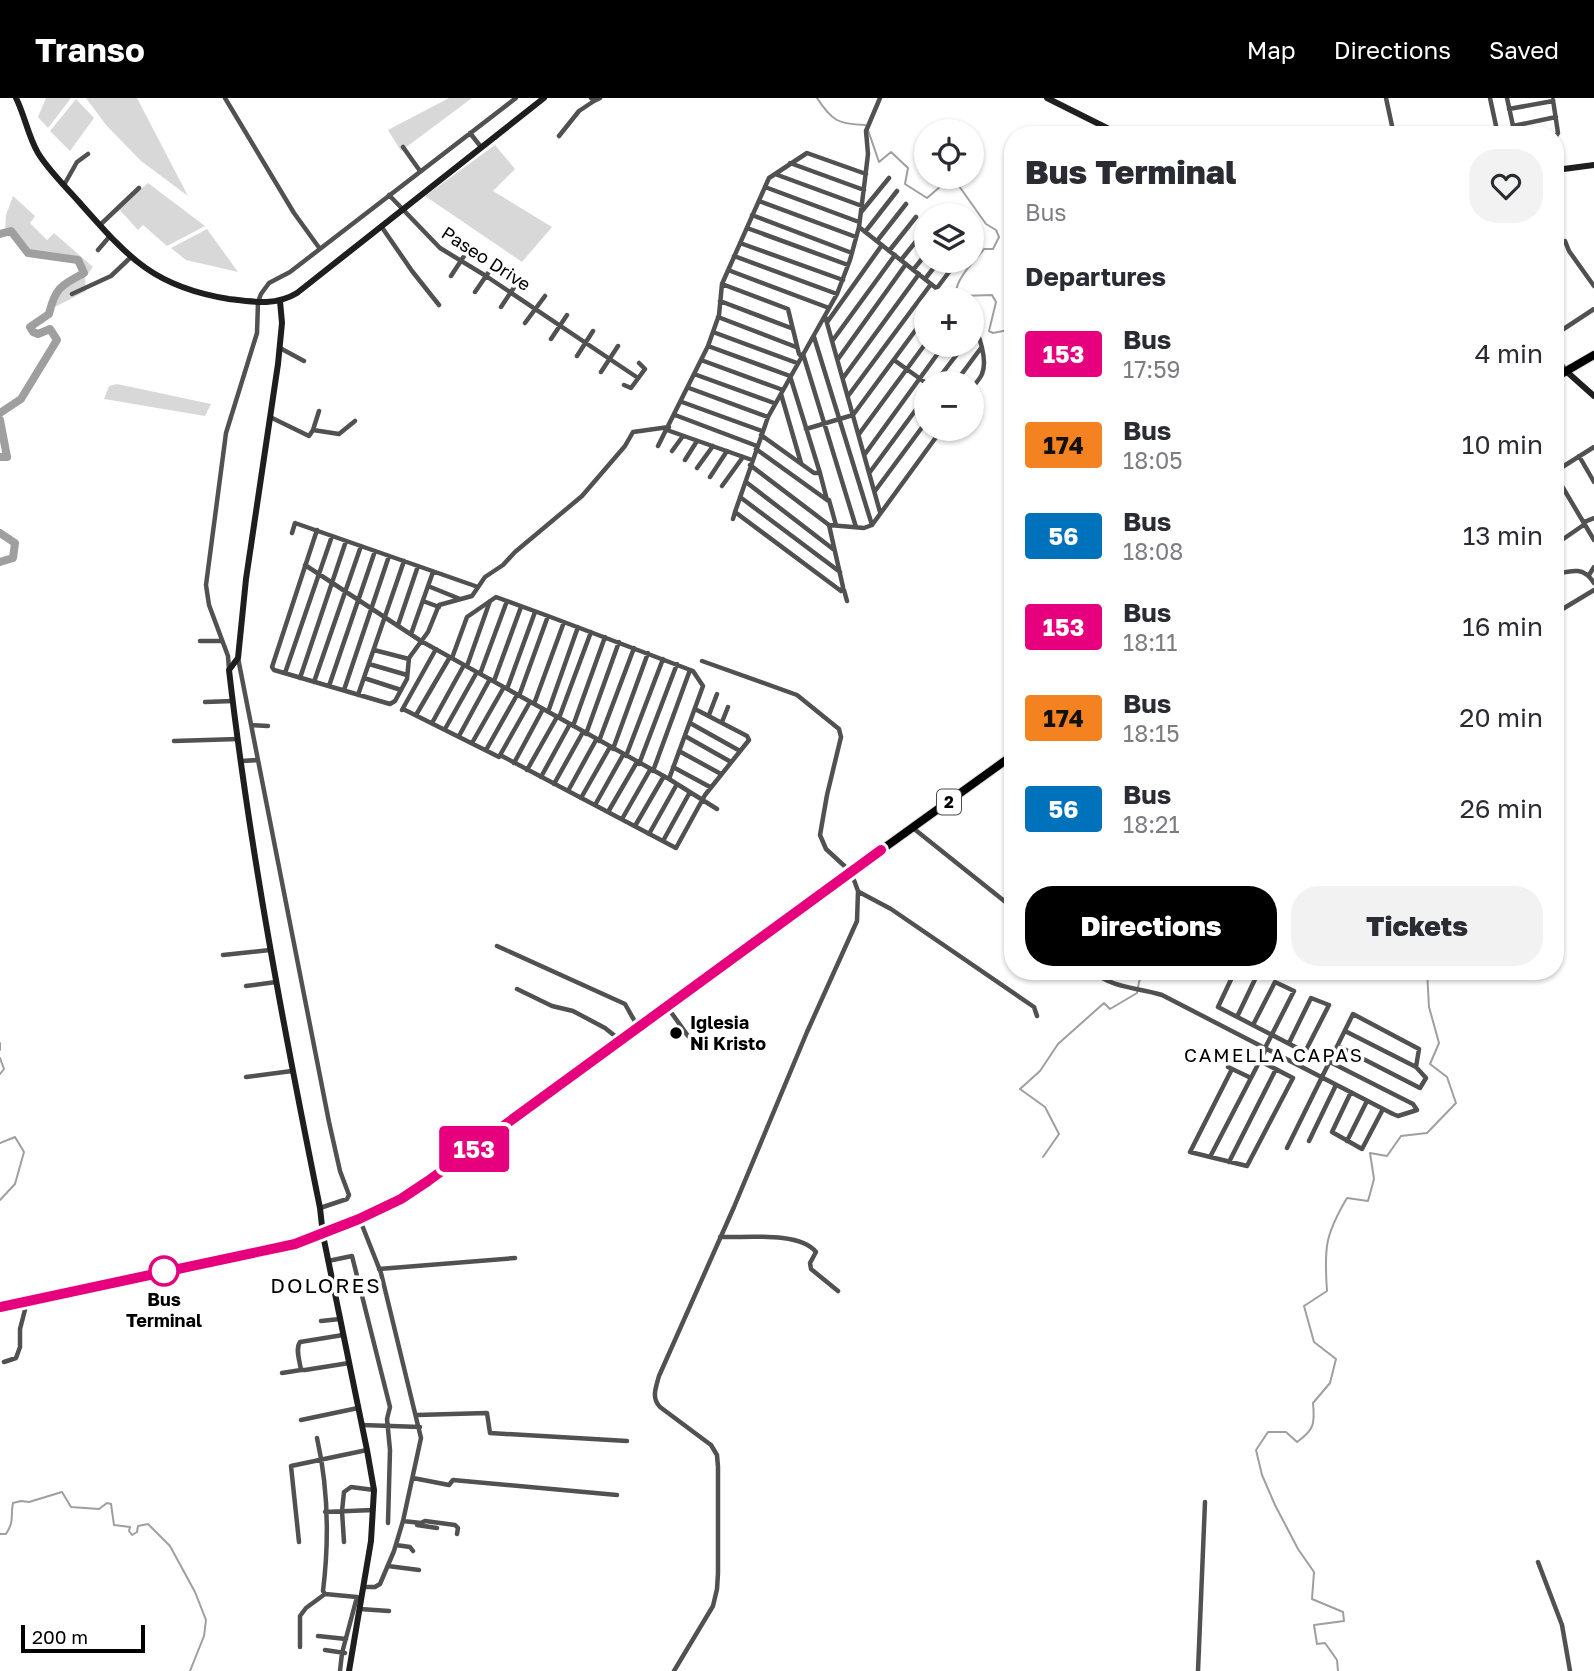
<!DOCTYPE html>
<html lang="en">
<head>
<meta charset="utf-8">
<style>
  body { margin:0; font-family:"Golos Text",sans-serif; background:#f2f2f3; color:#2b2b33; height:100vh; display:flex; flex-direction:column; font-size:26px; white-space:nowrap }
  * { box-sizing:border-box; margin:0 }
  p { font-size:23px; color:#7c7c81 }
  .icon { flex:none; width:38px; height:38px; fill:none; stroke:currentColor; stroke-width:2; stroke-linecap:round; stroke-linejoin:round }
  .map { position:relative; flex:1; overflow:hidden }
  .drawer { position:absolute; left:1004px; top:28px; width:560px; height:854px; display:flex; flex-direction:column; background:#fff; border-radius:28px; box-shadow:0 2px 5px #0004 }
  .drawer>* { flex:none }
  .badge { padding:0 14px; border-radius:5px; font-size:24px; line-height:46px }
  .tools { position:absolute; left:914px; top:21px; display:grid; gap:14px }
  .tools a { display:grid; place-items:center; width:70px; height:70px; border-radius:50%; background:#fff; box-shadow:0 2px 5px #0004; font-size:35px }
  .scale { position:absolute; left:21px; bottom:18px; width:124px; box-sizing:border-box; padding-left:7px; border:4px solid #000; border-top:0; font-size:19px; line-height:24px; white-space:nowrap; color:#000; -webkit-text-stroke:5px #fff; paint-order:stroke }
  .map>.badge { position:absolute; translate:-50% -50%; box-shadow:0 0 0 4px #fff }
  h2 { padding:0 21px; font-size:26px; line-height:63px }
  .round { display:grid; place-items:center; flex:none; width:74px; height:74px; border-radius:28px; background:#f2f2f3 }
  .headline { display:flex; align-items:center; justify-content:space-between; height:119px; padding:0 21px }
  h1 { font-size:33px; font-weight:800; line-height:52px }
  .primary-button { display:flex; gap:14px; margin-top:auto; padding:14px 21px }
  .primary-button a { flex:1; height:80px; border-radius:28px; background:#000; color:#fff; font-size:28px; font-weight:800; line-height:80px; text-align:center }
  .primary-button a+a { background:#f2f2f3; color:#2b2b33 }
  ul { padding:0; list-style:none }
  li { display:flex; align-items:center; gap:21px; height:91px; padding:0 21px }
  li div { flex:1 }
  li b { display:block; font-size:26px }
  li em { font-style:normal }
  li .badge { min-width:77px; font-weight:700; text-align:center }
  header { display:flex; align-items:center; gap:42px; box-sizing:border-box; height:98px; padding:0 35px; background:#000; color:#fff }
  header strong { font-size:33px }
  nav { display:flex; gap:38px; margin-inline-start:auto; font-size:24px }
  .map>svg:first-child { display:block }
  .grass { fill:#d8d8d8 }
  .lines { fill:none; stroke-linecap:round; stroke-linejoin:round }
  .stream { stroke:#9f9f9f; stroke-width:2 }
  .river { stroke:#9f9f9f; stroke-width:8 }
  .highway-casing { stroke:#dbdbdb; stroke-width:10 }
  .street { stroke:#515151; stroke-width:4.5 }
  .secondary { stroke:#1e1e1e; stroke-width:6 }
  .highway { stroke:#000; stroke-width:8 }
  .line-casing { stroke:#fff; stroke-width:16 }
  .line { stroke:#e6007e; stroke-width:10 }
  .poi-dot { fill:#000; stroke:#fff; stroke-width:2.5 }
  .stop-dot { fill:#fff; stroke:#e6007e; stroke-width:3.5 }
  .labels { text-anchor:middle; stroke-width:7; stroke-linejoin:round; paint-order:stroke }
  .shield { fill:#fff; stroke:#4c4c4c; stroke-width:2 }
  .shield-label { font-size:16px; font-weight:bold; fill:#000 }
  .street-label { font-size:18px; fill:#000; stroke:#fff }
  .poi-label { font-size:18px; font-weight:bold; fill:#000; stroke:#fff; text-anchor:start }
  .stop-label { font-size:18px; font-weight:bold; fill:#000; stroke:#fff }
  .neighbourhood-label { font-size:19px; letter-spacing:2px; fill:#000; stroke:#fff }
  .quarter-label { font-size:21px; letter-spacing:2px; fill:#000; stroke:#fff }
</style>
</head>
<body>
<header>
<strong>Transo</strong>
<nav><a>Map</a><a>Directions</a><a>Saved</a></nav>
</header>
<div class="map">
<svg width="1594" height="1573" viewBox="0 0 1594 1573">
  <rect width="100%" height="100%" fill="#fff"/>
  <path class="grass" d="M46,0H71L48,30L38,19Z
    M86,0H137L188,98L141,63L106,27Z
    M449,0H472L401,53L388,32Z
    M76,1L94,20L70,53L50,33Z
    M495,47L515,71L493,93L552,129L522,164L425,98Z
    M148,85L205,128L167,148L143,127L138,132L118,110C127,99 138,95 148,85Z
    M13,98L35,118L30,125L47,142L54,135L93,169L85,180L86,193L47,213C53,189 58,186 80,174L75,164L26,156L10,137L0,139V133L5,132L6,117Z
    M207,131L238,174L186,162L171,150Z
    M117,286L211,306L205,318L104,301L109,288Z"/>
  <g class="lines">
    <path class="stream" d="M817,0C832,23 838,26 865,27
      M868,32L879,64L891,54L908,70L905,86L927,100L948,82L959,88L986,126L996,132L999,139L993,151H984C975,163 956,180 956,195L960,198L992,197L996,204L989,233L993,235L1013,231
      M1013,251V253
      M0,945V952
      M0,960L4,971L0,976
      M0,1045L15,1039L24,1054L15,1086L0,1102
      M1043,1059L1059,1036L1045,1009L1020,991L1040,973L1058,946L1104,905L1110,911L1137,895L1139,884L1142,877L1148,873
      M0,1436H6C15,1422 10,1419 13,1405L21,1403L29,1404L62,1394L71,1409L99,1411L107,1405L111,1406L114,1427L130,1429L129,1433L132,1437L137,1434L138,1428L148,1426L170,1448L195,1494L206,1522L204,1538L190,1573
      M1338,1573L1337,1562L1325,1545L1317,1546L1314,1527L1344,1523L1343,1514L1312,1501L1314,1474L1298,1451L1275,1407L1262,1377L1256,1352L1268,1334H1286L1297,1344C1314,1332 1315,1326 1313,1305L1330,1285L1336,1261L1314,1244L1304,1208L1327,1193C1324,1150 1325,1137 1347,1100L1368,1103L1374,1081L1370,1055L1387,1058L1401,1038L1427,1035L1456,1005L1447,979L1430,966L1439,945L1429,909L1427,873"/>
    <path class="river" d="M0,136L11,133L28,155L78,162L84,175C61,187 55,190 49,216L30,229L33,234L38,236L50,231L57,242L21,301L0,315
      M0,322L7,359H0
      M0,435L15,445L13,460L0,464"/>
    <defs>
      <path id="highway" d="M1556,279L1594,257
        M884,750L1013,657
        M0,1209L294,1146L323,1137L359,1121L401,1101L428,1083L882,752"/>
    </defs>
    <use href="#highway" class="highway-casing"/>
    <path class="street" d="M225,0L294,115L320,151
      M591,0L594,3L600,0
      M880,0L866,33L868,56L865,81L859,129L850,162L837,196L768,319L735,414L841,493L843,489L829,427L864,430L872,427L942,331
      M1386,0L1394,37
      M1490,0L1498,37
      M1507,0L1515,37
      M1553,2L1558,35L1556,38
      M1509,11L1553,3
      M1513,28L1556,19
      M470,35L481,49
      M559,38L579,13L594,3
      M403,49L420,73
      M790,65L864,92
      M775,76L862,108
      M64,87L77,64L88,56
      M765,89L859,124
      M389,97L440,150L486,178L638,280
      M759,103L856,139
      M862,113L889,80
      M752,117L852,155
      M100,127L139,90
      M381,128L412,173L439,207
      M859,129L950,201
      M747,130L848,167
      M865,134L897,93
      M877,143L906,106
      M1565,143L1569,153L1594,188
      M740,145L843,182
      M98,152L110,138
      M889,153L916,119
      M734,158L837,196
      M901,162L926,131
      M728,172L829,210
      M913,172L926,156
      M451,178L468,152
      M925,181L939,163
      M722,186L788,211L799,256L801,258
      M937,190L955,166
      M475,194L495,165
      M72,196L111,178L130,160
      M720,203L791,230
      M501,209L519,182
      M825,218L880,414
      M718,219L796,249
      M828,223L882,147
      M971,223C979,235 988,262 982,276C980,281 975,286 971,291
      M525,225L545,198
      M713,234L797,265
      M1556,236L1594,211
      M814,239L872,427
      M551,241L567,217
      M833,242L895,157
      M708,248L790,278L820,375H814L761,337
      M280,250L304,263
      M803,256L856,429
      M577,258L593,233
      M1556,259L1566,272
      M838,261L906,166
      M701,262L783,292
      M894,262L926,285
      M601,274L618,248
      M694,276L774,305
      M843,280L919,176
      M935,285L964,247
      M955,285L981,250
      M624,287L631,290L645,271L639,265
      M689,290L768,319
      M781,296L801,365
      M848,298L931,186
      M682,304L762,333
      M675,317L757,348
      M270,319L309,338L313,332L319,313
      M806,331L853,317L926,218
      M313,332L339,336L355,323
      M667,332L752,362
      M859,336L926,245
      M658,348L708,248L719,217L722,186L769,80L807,55L866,76
      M756,351L827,402L820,375
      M672,353L683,338
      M865,356L944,247
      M1579,358L1594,384
      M685,362L697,343
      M750,367L829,427
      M697,370L713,348
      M1556,373L1594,349
      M870,374L926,298
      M1556,378L1594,442
      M710,379L727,353
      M746,384L833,451
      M722,388L743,359
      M875,393L926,324
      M740,399L840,474
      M829,402L836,427
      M733,421L735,414
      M1584,424L1594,420
      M317,432L272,569L274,572L390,606L395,603L407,581L409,560L428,534L439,507L472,498L485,479L503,467L515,454L582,398L625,348L633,334L669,329
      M292,435L295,425L478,489
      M1556,446L1585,426
      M305,467L421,543L669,681L717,711
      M1556,476C1573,472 1584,469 1594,485
      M1589,477L1594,469
      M428,488L460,501
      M844,492L847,503
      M423,503L439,509
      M1556,515L1594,492
      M398,527L418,468
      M411,536L433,474
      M200,543H222
      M374,552L409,561
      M238,560L329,1024L340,1073L349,1097L347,1101L320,1110
      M452,560L467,519L496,499L548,518
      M369,566L407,577
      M467,568L490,503
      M229,571L228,558L209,507L206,487L226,335L257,235L258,204L261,196L269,185L290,174L516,0
      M285,575L332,438
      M480,576L507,503
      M300,580L346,443
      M364,580L401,592
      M494,583L521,509
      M314,584L361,448
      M329,588L375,453
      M507,591L535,514
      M344,592L389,458
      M358,597L404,463
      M519,598L548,518L693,573L703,588L669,681
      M205,604L233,603
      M534,606L564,524
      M403,611L499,659L530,604
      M402,612L436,551
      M548,614L578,529
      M416,617L450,559
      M709,617L717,596
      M559,620L591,534
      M722,624L728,609
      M432,625L464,567
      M690,625L740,653
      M251,627L268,628
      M573,628L605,539
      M445,631L477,574
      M586,636L619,544
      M459,638L490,581
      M685,638L731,664
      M174,643L238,641
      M599,643L634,550
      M472,645L504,589
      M613,651L648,555
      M486,652L517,597
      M679,653L721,676
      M500,657L676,750L705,697L749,642L747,638L695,611
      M626,658L663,561
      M242,663L258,662
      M514,665L543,611
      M639,666L677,566
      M673,669L710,689
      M527,672L557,619
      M653,673L690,572
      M541,679L570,626
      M554,686L583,634
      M568,693L596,642
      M581,700L610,649
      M595,707L623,657
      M608,714L637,664
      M622,721L650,672
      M635,728L664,678
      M913,730L1013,810
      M649,736L677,686
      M663,743L690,694
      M859,794L891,811L1034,909L1037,918
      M497,848L625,906L638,929
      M223,857L270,852
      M1092,873C1114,891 1136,889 1162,897L1393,1016L1398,1018L1417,1012L1413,1006L1330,964
      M1235,873L1218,909C1247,924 1276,939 1305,954L1329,907L1311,900L1289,945
      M246,888L276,884
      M517,891L552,908L573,913L605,930L620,942
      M668,910L688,938
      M1237,919L1258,875L1253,873
      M1253,927L1275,884L1294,893L1265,950
      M1338,948L1420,990L1426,980L1416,969L1345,933
      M1228,969L1251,980
      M1232,971L1190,1054L1247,1068L1293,980L1260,963
      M246,979L292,973
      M1351,994L1332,1034L1362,1051L1383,1011
      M1309,1043L1336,987
      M1347,1043L1367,1003
      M1287,1050L1353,916L1419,951L1416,969
      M1210,1059L1266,951
      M1229,1064L1276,971
      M360,1122L381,1175L421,1340L403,1423L394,1453L380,1486L375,1489H364
      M720,1139C745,1140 799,1133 816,1154L810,1165L811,1171L838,1193
      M328,1163L352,1158L390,1309L387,1321L390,1352L388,1425
      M379,1171L515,1160
      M321,1223L340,1221
      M343,1237L300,1244C295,1251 300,1264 301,1272H305L349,1265
      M4,1264L16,1260L20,1249V1231L27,1204
      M282,1275L301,1272
      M417,1317L487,1315L490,1335L627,1343
      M301,1322L358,1310
      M362,1327L420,1329
      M317,1340C328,1389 329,1444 323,1493L325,1496L357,1499
      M413,1380L449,1387L453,1382L617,1397
      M325,1414L373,1412
      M403,1423L421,1425L425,1423L455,1427L458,1430L457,1436
      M417,1427L437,1430
      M299,1444L291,1368L367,1352
      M344,1444L342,1413L344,1394L351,1389L374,1392
      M396,1447L410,1449L413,1453
      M1538,1464L1562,1527L1570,1573
      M388,1468L419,1472
      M360,1511L389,1513
      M318,1538L346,1541
      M300,1549V1518L306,1510L325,1496
      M325,1552L345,1555
      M340,1573L342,1555L357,1499
      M674,1573L713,1508L717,1491L718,1475V1369L717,1357L711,1347L660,1309C651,1300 656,1289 659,1278L734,1109L807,934L857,823L858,793L851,774L826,751L820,737L827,697L841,639L839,631L797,597L702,563
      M1198,1573L1205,1404"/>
    <path class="secondary" d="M16,0C25,18 28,38 38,55C49,73 66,89 80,105C128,159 153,189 229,201C253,204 276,208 297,195L544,0
      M1047,0L1121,37
      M1556,72L1594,67
      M280,203L282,225L278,266L246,481L238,560L229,572C250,753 284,932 320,1110L323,1137L367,1352L374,1392L371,1443L349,1573
      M1566,273L1594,298"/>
    <use href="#highway" class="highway"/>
  </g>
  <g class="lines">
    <defs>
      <path id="line" d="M0,1209L295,1146L359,1121L401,1101L428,1083L881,752"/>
    </defs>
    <use href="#line" class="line-casing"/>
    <use href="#line" class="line"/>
  </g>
  <circle class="poi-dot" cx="676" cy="935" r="7"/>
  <circle class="stop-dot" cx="164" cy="1173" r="14"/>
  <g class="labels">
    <rect class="shield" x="937" y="691.5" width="24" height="25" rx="5"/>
    <g class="shield-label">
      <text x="949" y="710">2</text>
    </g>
    <g class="street-label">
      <text transform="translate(486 161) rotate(33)" y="6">Paseo Drive</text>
    </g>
    <g class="poi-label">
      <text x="690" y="931">Iglesia<tspan x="690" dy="21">Ni Kristo</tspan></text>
    </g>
    <g class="stop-label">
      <text x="164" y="1208">Bus<tspan x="164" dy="21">Terminal</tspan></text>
    </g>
    <g class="neighbourhood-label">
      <text x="1274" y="964">CAMELLA CAPAS</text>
    </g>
    <g class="quarter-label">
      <text x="326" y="1195">DOLORES</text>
    </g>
  </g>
</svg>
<div class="tools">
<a><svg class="icon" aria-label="locate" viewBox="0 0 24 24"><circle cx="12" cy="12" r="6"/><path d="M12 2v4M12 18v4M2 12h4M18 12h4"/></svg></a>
<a><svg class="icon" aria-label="layers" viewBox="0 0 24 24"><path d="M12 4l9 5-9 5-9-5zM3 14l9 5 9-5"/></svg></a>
<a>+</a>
<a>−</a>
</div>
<div class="scale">200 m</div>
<b class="badge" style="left:474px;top:1051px;background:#e6007e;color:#fff">153</b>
<section class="drawer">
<div class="headline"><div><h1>Bus Terminal</h1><p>Bus</p></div><a class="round"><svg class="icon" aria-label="heart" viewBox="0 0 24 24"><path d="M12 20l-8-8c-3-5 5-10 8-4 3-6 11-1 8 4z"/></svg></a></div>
<h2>Departures</h2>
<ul>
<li><span class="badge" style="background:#e6007e;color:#fff">153</span><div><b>Bus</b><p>17:59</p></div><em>4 min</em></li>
<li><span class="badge" style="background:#f58220;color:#111">174</span><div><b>Bus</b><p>18:05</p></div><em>10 min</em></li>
<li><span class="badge" style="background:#0072bc;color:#fff">56</span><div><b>Bus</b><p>18:08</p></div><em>13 min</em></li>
<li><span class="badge" style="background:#e6007e;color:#fff">153</span><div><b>Bus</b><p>18:11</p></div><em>16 min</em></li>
<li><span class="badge" style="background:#f58220;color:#111">174</span><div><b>Bus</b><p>18:15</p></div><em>20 min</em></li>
<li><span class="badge" style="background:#0072bc;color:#fff">56</span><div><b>Bus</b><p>18:21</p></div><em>26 min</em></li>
</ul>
<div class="primary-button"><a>Directions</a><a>Tickets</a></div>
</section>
</div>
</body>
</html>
